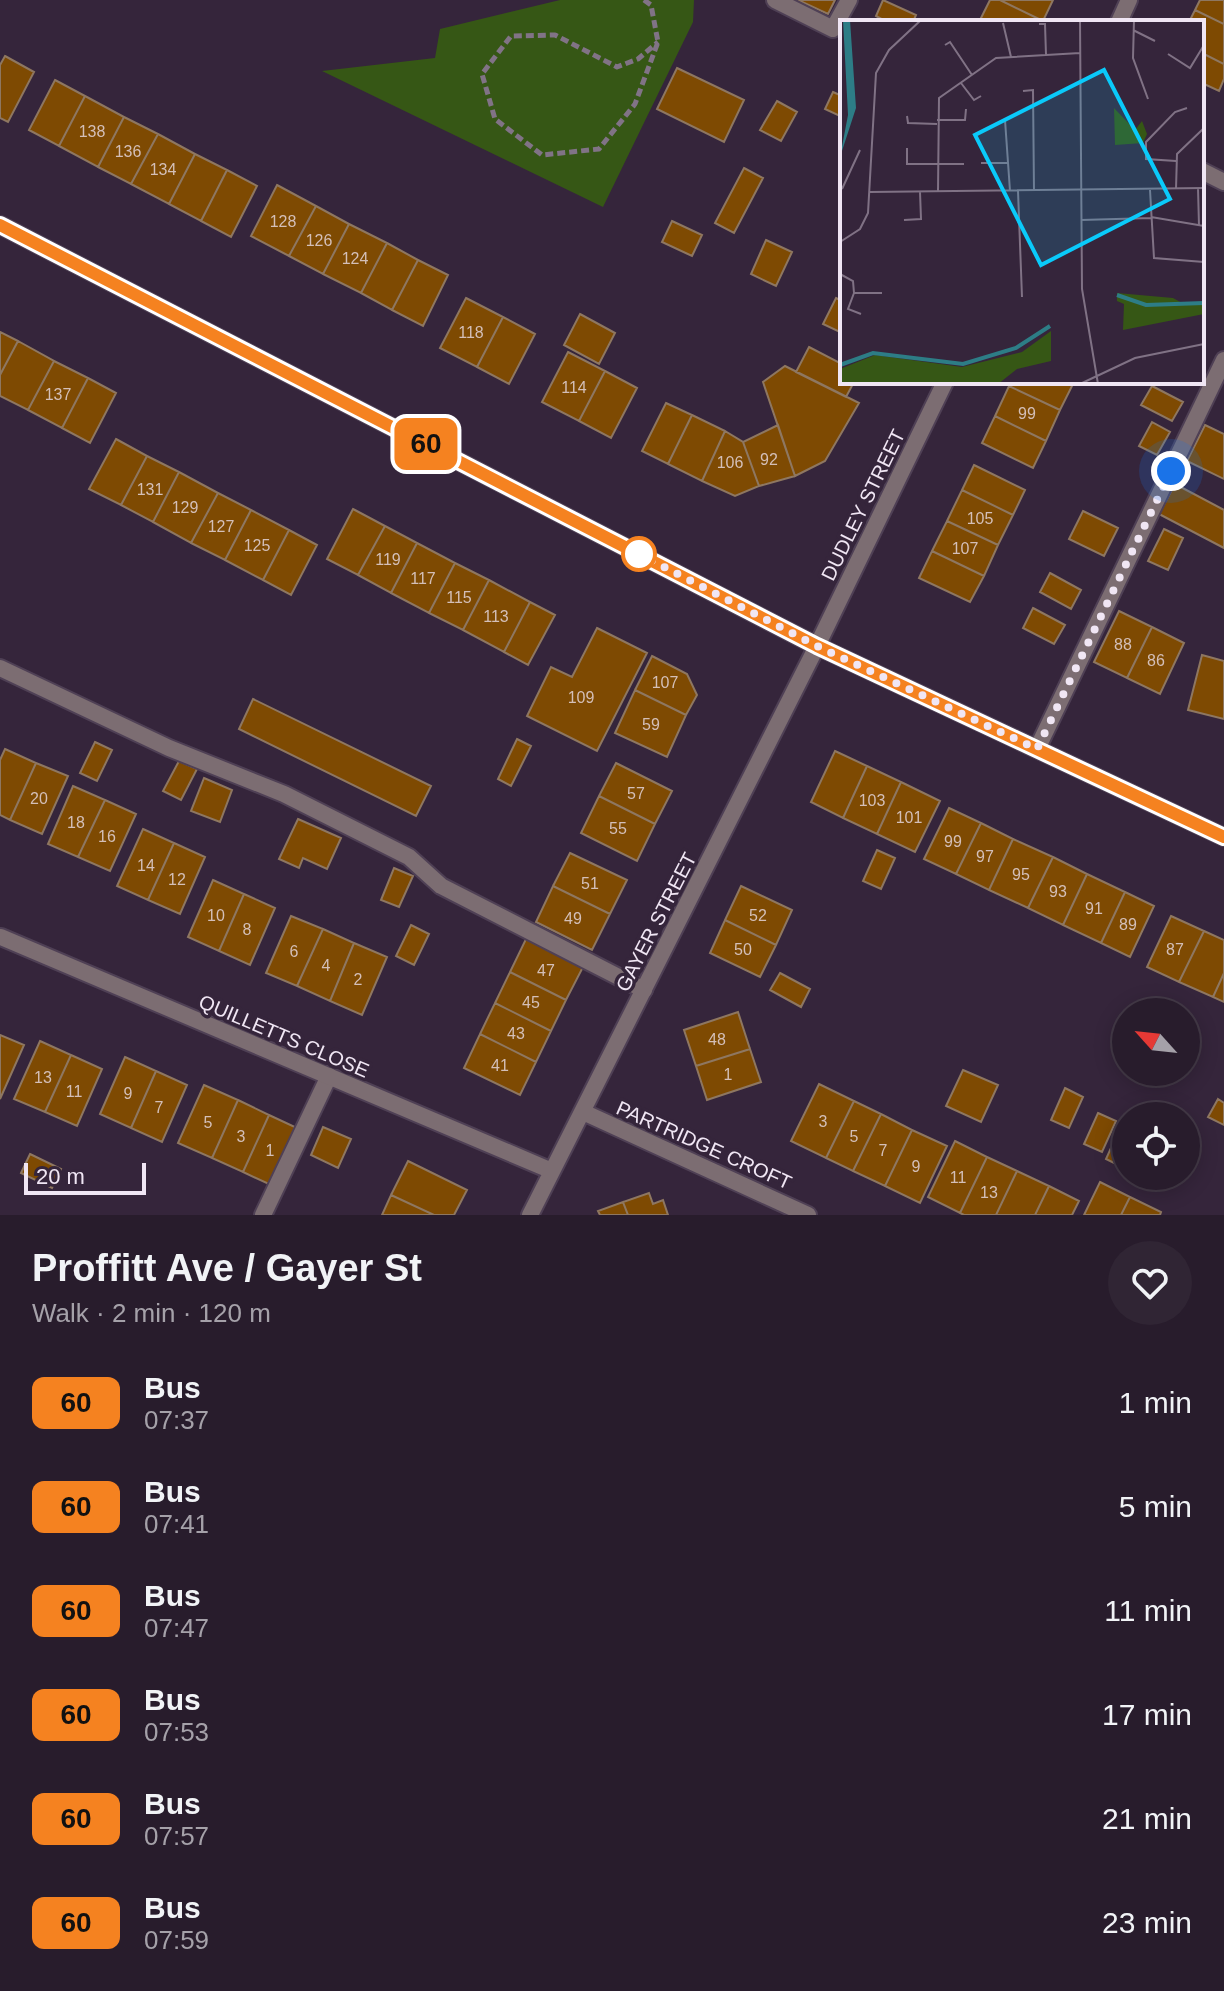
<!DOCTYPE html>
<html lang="en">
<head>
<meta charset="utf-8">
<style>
  body { margin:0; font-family:Helvetica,sans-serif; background:#302534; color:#f1f3f6; height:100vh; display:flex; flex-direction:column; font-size:30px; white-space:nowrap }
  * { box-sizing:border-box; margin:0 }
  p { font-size:26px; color:#a5a1a9 }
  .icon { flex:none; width:44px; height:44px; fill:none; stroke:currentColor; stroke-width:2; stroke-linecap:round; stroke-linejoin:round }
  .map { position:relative; height:1215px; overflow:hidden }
  .panel { display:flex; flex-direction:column; background:#281c2c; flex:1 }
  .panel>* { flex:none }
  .badge { padding:0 16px; border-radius:12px; font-size:28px; line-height:52px }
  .needle { width:52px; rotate:297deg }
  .fabs { position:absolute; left:1112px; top:998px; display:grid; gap:16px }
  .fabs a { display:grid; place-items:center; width:88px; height:88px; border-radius:50%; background:#281c2c; box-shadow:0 4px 20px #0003,0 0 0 2px #443a48; font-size:40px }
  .scale { position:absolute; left:24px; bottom:20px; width:122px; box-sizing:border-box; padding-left:8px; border:4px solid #f0e6f4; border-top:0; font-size:22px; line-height:28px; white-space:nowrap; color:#f0e6f4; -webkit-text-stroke:6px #35253b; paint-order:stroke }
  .you { position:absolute; width:40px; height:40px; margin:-20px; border:6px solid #fff; border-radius:50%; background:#1a73e8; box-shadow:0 0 0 12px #1a73e833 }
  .map>.badge { position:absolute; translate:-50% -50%; box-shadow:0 0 0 4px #fff }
  .round { display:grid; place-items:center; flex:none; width:84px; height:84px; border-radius:42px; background:#302534 }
  .headline { display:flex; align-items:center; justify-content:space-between; height:136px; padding:0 32px }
  h1 { font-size:38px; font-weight:700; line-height:60px }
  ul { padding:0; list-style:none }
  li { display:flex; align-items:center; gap:24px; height:104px; padding:0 32px }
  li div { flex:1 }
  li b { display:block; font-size:30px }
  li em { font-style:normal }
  li .badge { min-width:88px; font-weight:700; text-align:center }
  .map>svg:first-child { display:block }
  .green { fill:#365715 }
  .building { fill:#7e4a02; stroke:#8e7761; stroke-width:2 }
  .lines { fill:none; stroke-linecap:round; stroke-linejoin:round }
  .service-casing { stroke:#4f4055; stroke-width:20 }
  .minor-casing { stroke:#4f4055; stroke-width:20 }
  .tertiary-casing { stroke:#4f4055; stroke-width:20 }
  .path { stroke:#817386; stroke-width:5; stroke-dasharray:8 4; stroke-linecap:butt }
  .service { stroke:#7c6d72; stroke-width:16 }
  .minor { stroke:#7c6d72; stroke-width:16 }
  .tertiary { stroke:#7c6d72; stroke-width:16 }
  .line-casing { stroke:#fff; stroke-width:18 }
  .line { stroke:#f58220; stroke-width:12 }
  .walk { stroke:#f0e6f4; stroke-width:8; stroke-dasharray:0 14.4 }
  .stop-dot { fill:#fff; stroke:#f58220; stroke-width:4 }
  .labels { text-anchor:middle; stroke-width:7; stroke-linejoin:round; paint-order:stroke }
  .number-label { font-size:16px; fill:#d4bfb8 }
  .street-label { font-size:20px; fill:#f0e6f4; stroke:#35253b }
  .inset-river { fill:none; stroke:#2d7d86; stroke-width:4 }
  .inset-road { fill:none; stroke:#807285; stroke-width:2 }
  .view { fill:#0acafa; fill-opacity:0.15; stroke:#0acafa; stroke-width:4 }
  .inset-edge { fill:none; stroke:#f0e6f4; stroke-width:4 }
</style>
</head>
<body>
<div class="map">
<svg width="1224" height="1215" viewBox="0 0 1224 1215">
  <rect width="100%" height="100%" fill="#35253b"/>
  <path class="green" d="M560,0H694L693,22L603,207L322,71L435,58L440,29Z"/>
  <path class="building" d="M798,0H835L828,14Z
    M883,0L916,15L913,22H887L876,16Z
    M990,0H1000L1043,21L979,22Z
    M1000,0H1053L1043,21Z
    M1200,0H1224V24L1195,10Z
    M1195,10L1224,24V64L1202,53V22H1189Z
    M1202,53L1224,64V79L1219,91L1202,83Z
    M5,56L34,72L8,122L0,118V65Z
    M677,68L744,100L724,142L657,109Z
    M55,80L85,96L59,146L29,130Z
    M833,92L842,96V117L825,109Z
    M85,96L124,117L98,167L59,146Z
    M777,101L797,112L781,141L760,130Z
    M124,117L158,134L131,184L98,167Z
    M158,134L195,154L169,204L131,184Z
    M195,154L227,170L201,221L169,204Z
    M744,168L763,178L734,233L715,223Z
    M227,170L257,186L231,237L201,221Z
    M277,185L316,206L289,256L251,236Z
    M316,206L349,224L323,274L289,256Z
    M672,221L702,235L692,256L662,242Z
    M349,224L387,243L361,293L323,274Z
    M766,240L792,252L776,286L751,274Z
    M387,243L418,260L392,310L361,293Z
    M418,260L448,275L423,326L392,310Z
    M466,298L503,317L477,367L440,348Z
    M836,298L842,301V333L823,324Z
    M580,314L615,333L599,364L564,345Z
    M503,317L535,334L509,384L477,367Z
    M0,332L18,341L0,375Z
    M18,341L54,361L28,410L0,396V375Z
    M809,347L842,364V382H854L846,397L796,372Z
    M568,352L605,371L579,421L542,402Z
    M54,361L88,378L62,428L28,410Z
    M785,366L859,403L825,461L795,476L763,382Z
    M605,371L637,388L611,438L579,421Z
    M88,378L116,393L90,443L62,428Z
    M1011,382H1074L1060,410L1009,386Z
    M1009,386L1060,410L1046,441L995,416Z
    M1152,386L1183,402L1172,421L1141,405Z
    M666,403L692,415L668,464L642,451Z
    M692,415L725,431L702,481L668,464Z
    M995,416L1046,441L1033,468L982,443Z
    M1152,422L1170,432L1157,455L1139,446Z
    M778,425L795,476L759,486L743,442Z
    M1205,425L1224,434V479L1187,461Z
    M725,431L743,442L759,486L735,496L702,481Z
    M116,439L147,456L121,505L89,489Z
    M147,456L179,472L153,522L121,505Z
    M974,465L1025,490L1013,515L962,490Z
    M179,472L218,493L191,543L153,522Z
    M1175,484L1224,510V548L1159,514Z
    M962,490L1013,515L998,545L947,521Z
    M218,493L251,510L225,560L191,543Z
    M353,509L385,526L358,575L327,559Z
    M251,510L289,530L263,580L225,560Z
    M1083,511L1118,528L1104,556L1069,539Z
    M947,521L998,545L984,576L932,551Z
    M385,526L417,543L391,593L358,575Z
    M1164,529L1183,538L1168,570L1148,561Z
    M289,530L317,545L291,595L263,580Z
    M417,543L455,563L429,613L391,593Z
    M932,551L984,576L970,602L919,578Z
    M455,563L489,580L463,630L429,613Z
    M1050,573L1081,590L1071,609L1040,592Z
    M489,580L530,602L504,652L463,630Z
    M530,602L555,615L528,665L504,652Z
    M1033,608L1065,625L1054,644L1023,628Z
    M1119,611L1152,627L1127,678L1094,662Z
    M1152,627L1184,643L1160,694L1127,678Z
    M597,628L647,653L597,751L527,716L551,667L572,677Z
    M1202,655L1224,661V719L1188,710Z
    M652,656L687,674L697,695L686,715L635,690Z
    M635,690L686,715L667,757L615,733Z
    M253,699L431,786L416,816L239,729Z
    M517,739L531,746L511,786L498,779Z
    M95,742L112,750L97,781L80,773Z
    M5,749L36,763L10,820L0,815V760Z
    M835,751L867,766L843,818L811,802Z
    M179,761L197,769L181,800L163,791Z
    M36,763L68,776L42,834L10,820Z
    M616,763L672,791L655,824L599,796Z
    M867,766L901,782L877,834L843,818Z
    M204,778L232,790L220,822L191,811Z
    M901,782L940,801L915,852L877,834Z
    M73,786L105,800L78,857L48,844Z
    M599,796L655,824L637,861L581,833Z
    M105,800L136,814L110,871L78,857Z
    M949,808L981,823L956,874L924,859Z
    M298,819L341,838L327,869L303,858L299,868L279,859Z
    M981,823L1013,839L989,890L956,874Z
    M143,829L174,843L148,900L117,886Z
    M1013,839L1053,857L1028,908L989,890Z
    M174,843L205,857L180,914L148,900Z
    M877,850L895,858L881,889L863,881Z
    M570,853L627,880L610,914L553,886Z
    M1053,857L1087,874L1063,925L1028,908Z
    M394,868L413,876L399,907L381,900Z
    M1087,874L1125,892L1101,943L1063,925Z
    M213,880L244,894L219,951L188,937Z
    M553,886L610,914L592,950L536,922Z
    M741,886L792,910L776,945L725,920Z
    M1125,892L1154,906L1130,957L1101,943Z
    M244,894L275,908L250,965L219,951Z
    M291,916L323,929L297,986L266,973Z
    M1171,916L1204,931L1179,982L1147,967Z
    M725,920L776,945L760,977L710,953Z
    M411,925L429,934L414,965L396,956Z
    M323,929L354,943L330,1001L297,986Z
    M1204,931L1224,940V973L1213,997L1179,982Z
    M526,939L583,967L566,1000L510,972Z
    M354,943L387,957L362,1015L330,1001Z
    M510,972L566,1000L551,1031L495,1003Z
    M780,973L810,989L801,1007L770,990Z
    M1224,973V1002L1213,997Z
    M495,1003L551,1031L536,1062L480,1034Z
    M738,1012L750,1049L696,1066L684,1030Z
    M480,1034L536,1062L520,1095L464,1068Z
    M0,1035L24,1045L0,1099Z
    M40,1041L71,1055L45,1112L14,1099Z
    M750,1049L761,1082L707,1100L696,1066Z
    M71,1055L102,1069L77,1126L45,1112Z
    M125,1057L156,1071L131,1128L100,1114Z
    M963,1070L998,1085L981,1122L946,1106Z
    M156,1071L187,1085L162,1142L131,1128Z
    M819,1084L854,1101L826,1158L791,1141Z
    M204,1085L238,1100L212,1158L178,1143Z
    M1065,1088L1083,1097L1069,1128L1051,1120Z
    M1218,1099L1224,1103V1125L1208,1117Z
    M238,1100L269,1115L243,1172L212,1158Z
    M854,1101L881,1114L853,1171L826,1158Z
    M1098,1113L1116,1121L1102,1152L1084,1144Z
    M881,1114L912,1130L885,1186L853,1171Z
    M269,1115L297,1128L271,1185L243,1172Z
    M323,1127L351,1139L338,1168L311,1155Z
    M1120,1128L1126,1130L1124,1168L1106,1159Z
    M912,1130L947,1146L920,1203L885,1186Z
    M955,1141L987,1157L960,1213L928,1197Z
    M30,1154L61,1169L52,1188L21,1173Z
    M987,1157L1017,1171L996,1215H964L960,1213Z
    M408,1161L467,1190L454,1215H434L391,1195Z
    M1017,1171L1049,1186L1035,1215H996Z
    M1100,1182L1130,1197L1121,1215H1084Z
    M1049,1186L1079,1201L1072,1215H1035Z
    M649,1193L653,1204L663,1200L668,1215H628L623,1202Z
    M391,1195L434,1215H382Z
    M1130,1197L1161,1212L1160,1215H1121Z
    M623,1202L628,1215H600L598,1211Z"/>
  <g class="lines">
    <defs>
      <path id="service" d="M775,0L833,29L849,0
        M0,668L169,748L284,794L409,857L441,886L644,990
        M1037,749L1224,360
        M263,1215L329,1076"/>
      <path id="minor" d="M1119,22L1129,0
        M1202,171L1224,182
        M1,937L552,1171
        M583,1112L808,1215
        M530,1215L817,646L945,382"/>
      <path id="tertiary" d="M0,225L817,646L1224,837"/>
    </defs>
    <use href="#service" class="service-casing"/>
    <use href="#minor" class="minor-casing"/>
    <use href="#tertiary" class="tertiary-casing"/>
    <path class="path" d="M644,0L651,5L658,42L635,104L599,149L542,155L495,119L482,74L511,36L555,35L617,67L638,59L658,42"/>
    <use href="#service" class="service"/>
    <use href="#minor" class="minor"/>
    <use href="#tertiary" class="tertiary"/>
  </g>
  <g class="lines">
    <defs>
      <path id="line" d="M0,225L817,646L1224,837"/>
    </defs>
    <use href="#line" class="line-casing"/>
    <use href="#line" class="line"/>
    <path class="walk" d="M639,554L817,646L1037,749L1171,471"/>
  </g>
  <circle class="stop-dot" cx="639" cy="554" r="16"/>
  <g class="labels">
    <g class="number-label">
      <text x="92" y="137">138</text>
      <text x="128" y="157">136</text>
      <text x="163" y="175">134</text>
      <text x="283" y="227">128</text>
      <text x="319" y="246">126</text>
      <text x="355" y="264">124</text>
      <text x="471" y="338">118</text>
      <text x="574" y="393">114</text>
      <text x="58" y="400">137</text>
      <text x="1027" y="419">99</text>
      <text x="769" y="465">92</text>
      <text x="730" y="468">106</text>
      <text x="150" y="495">131</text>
      <text x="185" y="513">129</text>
      <text x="980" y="524">105</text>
      <text x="221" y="532">127</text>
      <text x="257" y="551">125</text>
      <text x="965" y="554">107</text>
      <text x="388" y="565">119</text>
      <text x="423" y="584">117</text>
      <text x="459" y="603">115</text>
      <text x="496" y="622">113</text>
      <text x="1123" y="650">88</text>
      <text x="1156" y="666">86</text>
      <text x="665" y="688">107</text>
      <text x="581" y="703">109</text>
      <text x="651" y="730">59</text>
      <text x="636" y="799">57</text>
      <text x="39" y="804">20</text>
      <text x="872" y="806">103</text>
      <text x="909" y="823">101</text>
      <text x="76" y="828">18</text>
      <text x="618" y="834">55</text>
      <text x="107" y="842">16</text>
      <text x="953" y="847">99</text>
      <text x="985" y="862">97</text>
      <text x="146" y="871">14</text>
      <text x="1021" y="880">95</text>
      <text x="177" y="885">12</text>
      <text x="590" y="889">51</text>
      <text x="1058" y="897">93</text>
      <text x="1094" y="914">91</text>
      <text x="216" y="921">10</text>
      <text x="758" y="921">52</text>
      <text x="573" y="924">49</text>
      <text x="1128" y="930">89</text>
      <text x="247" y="935">8</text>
      <text x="743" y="955">50</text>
      <text x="1175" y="955">87</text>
      <text x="294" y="957">6</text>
      <text x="326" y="971">4</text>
      <text x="546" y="976">47</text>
      <text x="358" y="985">2</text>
      <text x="531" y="1008">45</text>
      <text x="516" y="1039">43</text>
      <text x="717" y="1045">48</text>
      <text x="500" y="1071">41</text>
      <text x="728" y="1080">1</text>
      <text x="43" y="1083">13</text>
      <text x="74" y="1097">11</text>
      <text x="128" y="1099">9</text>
      <text x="159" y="1113">7</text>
      <text x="823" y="1127">3</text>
      <text x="208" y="1128">5</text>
      <text x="241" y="1142">3</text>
      <text x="854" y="1142">5</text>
      <text x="270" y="1156">1</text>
      <text x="883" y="1156">7</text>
      <text x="916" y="1172">9</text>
      <text x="958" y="1183">11</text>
      <text x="989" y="1198">13</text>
    </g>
    <g class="street-label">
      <text transform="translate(863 505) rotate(-64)" y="7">DUDLEY STREET</text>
      <text transform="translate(656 922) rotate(-63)" y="7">GAYER STREET</text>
      <text transform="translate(284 1036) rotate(23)" y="7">QUILLETTS CLOSE</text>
      <text transform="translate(704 1145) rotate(24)" y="7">PARTRIDGE CROFT</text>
    </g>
  </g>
  <g transform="translate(840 20)">
    <rect width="364" height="364" fill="#35253b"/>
    <path d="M274,88L295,110L302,101L307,114L303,123L275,125ZM277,273L333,278L344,284L364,281V294L283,310L284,284L277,281ZM211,311V341L177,349L158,364H0V349L35,335L122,347L182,332Z" fill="#365715"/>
    <path d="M3,0H10L16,88L0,137L8,95Z" fill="#2d7d86"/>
    <path class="inset-river" d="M277,275L306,285L364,283M0,345L33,333L123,344L176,328L210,306"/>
    <path class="inset-road" d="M240,0L242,269L258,364M294,0L293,38L308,79M163,3L171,37M199,4H205L206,35M293,10L315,21M105,25L110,22L132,55M328,34L350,48L364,25M0,55V80M121,63L134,80L141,76M183,71L193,70L194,171M67,96L68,103L97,104M97,100H125L126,89M165,100L170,171M67,128V144H124M336,141L306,139V122L335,92L347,88M141,143H168M358,168L359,206M2,169L20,130M336,169L337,134L364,108M310,170L314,238L364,242M178,171L182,277M30,172L364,168M98,172L99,78L156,38L240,33M311,197L364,206M64,200L81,199L80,172M241,200L311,198M0,222L20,209L28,193L36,53L49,30L81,0M0,254L13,261L14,273H42M14,273L8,289L21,294M240,364L295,338L364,324"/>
    <path class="view" d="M264,50L330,179L201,245L135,115Z"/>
    <rect width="364" height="364" class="inset-edge"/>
  </g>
</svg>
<div class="fabs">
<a><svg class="needle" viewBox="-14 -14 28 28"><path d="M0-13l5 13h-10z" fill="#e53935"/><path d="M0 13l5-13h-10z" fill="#a5a1a9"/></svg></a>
<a><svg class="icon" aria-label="locate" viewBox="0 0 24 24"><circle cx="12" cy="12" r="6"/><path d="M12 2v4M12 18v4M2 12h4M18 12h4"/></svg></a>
</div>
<div class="scale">20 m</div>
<div class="you" style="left:1171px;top:471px"></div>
<b class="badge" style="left:426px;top:444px;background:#f58220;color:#111">60</b>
</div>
<section class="panel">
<div class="headline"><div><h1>Proffitt Ave / Gayer St</h1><p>Walk · 2 min · 120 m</p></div><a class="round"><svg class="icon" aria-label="heart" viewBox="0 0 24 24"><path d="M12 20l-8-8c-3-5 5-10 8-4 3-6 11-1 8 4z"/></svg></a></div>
<ul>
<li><span class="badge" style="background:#f58220;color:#111">60</span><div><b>Bus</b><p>07:37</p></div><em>1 min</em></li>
<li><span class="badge" style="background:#f58220;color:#111">60</span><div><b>Bus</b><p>07:41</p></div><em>5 min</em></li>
<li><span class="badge" style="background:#f58220;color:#111">60</span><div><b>Bus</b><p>07:47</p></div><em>11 min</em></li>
<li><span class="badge" style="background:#f58220;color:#111">60</span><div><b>Bus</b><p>07:53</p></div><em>17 min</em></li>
<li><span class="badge" style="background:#f58220;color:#111">60</span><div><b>Bus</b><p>07:57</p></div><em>21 min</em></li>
<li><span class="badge" style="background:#f58220;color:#111">60</span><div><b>Bus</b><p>07:59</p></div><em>23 min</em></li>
</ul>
</section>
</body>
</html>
